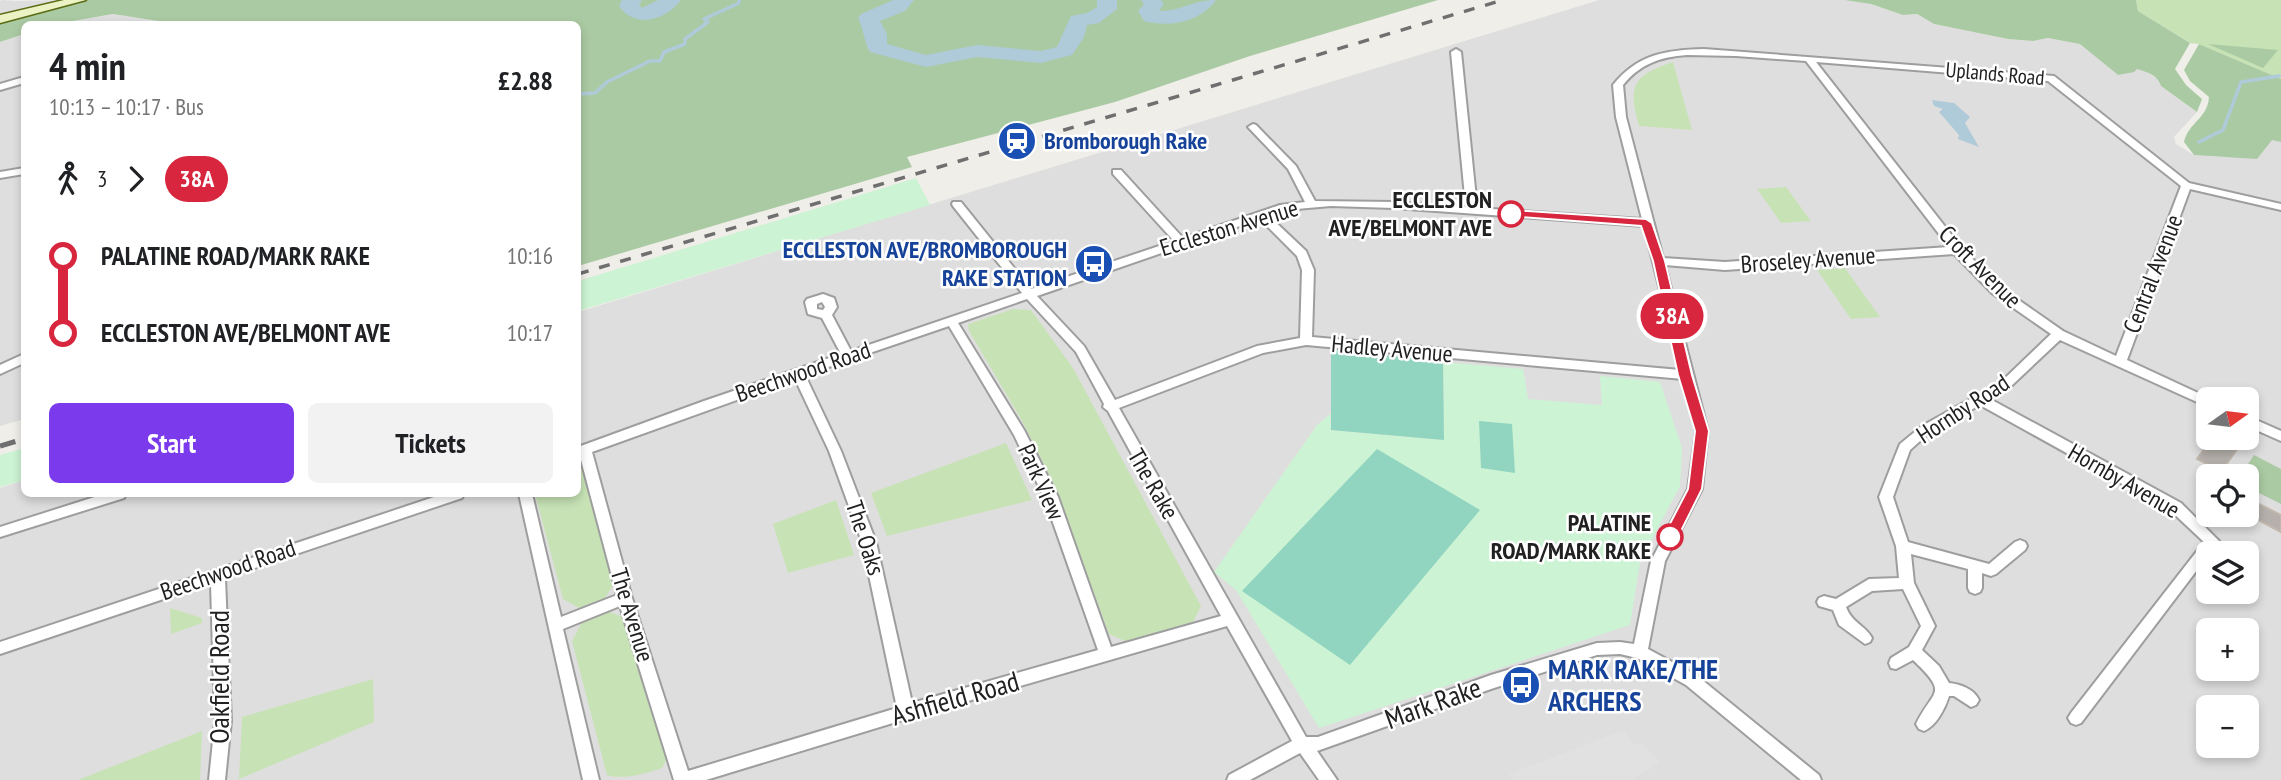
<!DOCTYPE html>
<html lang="en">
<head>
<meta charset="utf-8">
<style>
  body { margin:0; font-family:"PT Sans Narrow",sans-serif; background:#f2f2f2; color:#202124; height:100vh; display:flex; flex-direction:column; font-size:26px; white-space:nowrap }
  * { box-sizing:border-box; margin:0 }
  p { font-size:23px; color:#757577 }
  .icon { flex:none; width:38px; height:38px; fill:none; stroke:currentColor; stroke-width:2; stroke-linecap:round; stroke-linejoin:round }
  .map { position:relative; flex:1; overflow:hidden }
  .details { position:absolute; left:21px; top:21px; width:560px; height:476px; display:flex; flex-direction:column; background:#fff; border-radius:10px; box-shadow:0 4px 10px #0003 }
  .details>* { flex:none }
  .badge { padding:0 14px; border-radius:23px; font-size:24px; line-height:46px }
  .needle { width:46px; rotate:76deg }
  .buttons { position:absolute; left:2196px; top:387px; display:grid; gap:14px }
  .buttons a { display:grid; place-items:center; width:63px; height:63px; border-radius:10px; background:#fff; box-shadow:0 4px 10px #0003; font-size:35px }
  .map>.badge { position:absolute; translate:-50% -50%; box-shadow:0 0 0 4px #fff }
  .legs { display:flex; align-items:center; gap:10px; height:77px; padding:0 28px; font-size:23px }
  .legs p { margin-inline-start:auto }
  .head { display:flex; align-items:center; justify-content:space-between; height:119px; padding:0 28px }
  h1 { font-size:38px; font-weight:700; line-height:52px }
  .action { display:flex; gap:14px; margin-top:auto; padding:14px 28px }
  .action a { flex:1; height:80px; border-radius:10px; background:#7c3aed; color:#fff; font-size:28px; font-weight:700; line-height:80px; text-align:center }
  .action a+a { background:#f2f2f2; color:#202124 }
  ul { padding:0 28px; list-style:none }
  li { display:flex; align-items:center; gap:24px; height:77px; font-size:26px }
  li i { display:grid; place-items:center; width:10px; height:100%; margin:0 9px; background:currentColor }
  li i::after { content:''; width:18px; height:18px; margin:-9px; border:5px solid; border-radius:50%; background:#fff }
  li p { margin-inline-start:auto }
  li:first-child i { background:linear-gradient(#0000 50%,currentColor 0) }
  li:last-child i { background:linear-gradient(currentColor 50%,#0000 0) }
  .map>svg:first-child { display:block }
  .residential { fill:#dfdede; fill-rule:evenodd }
  .grass { fill:#c7e3b5 }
  .forest { fill:#aacaa3 }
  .park { fill:#ccf3d3 }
  .pitch { fill:#91d5c1 }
  .parking { fill:#e1e1e1 }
  .water { fill:#afcad8 }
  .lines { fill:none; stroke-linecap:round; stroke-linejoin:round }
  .stream { stroke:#afcad8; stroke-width:3.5 }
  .river { fill:#afcad8; fill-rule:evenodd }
  .building { fill:#b5b0ab; stroke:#c0b7ad; stroke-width:2 }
  .street-casing { stroke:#9e9e9e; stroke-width:4 }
  .secondary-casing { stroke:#596c13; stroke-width:3 }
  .street { fill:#fff; fill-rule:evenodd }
  .secondary { fill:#ebf2c4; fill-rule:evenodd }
  .rail-far1 { stroke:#6f6f6f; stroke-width:3.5; stroke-dasharray:11 11; stroke-linecap:butt }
  .rail { stroke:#6f6f6f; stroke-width:5; stroke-dasharray:16 16; stroke-linecap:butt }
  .line-1 { fill:#d7263d; stroke:#fff; stroke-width:2 }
  .stop-1-dot { fill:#fff; stroke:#d7263d; stroke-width:3.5 }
  .labels { text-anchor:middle; stroke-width:5; stroke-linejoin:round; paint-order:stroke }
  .far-street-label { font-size:21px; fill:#212121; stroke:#fff }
  .transit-label { font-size:24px; font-weight:bold; fill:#164399; stroke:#fff; text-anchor:start }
  .stop-label { font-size:24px; font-weight:bold; fill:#212121; stroke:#fff; text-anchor:end }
  .street-label { font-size:24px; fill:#212121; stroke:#fff }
  .near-transit-label { font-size:28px; font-weight:bold; fill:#164399; stroke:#fff; text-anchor:start }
  .near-street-label { font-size:28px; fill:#212121; stroke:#fff }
</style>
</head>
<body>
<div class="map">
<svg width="2281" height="780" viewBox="0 0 2281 780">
  <rect width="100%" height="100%" fill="#f0eee9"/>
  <path class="residential" d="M3,0L15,1L70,0L0,17V1Z
    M1599,0H1844L1871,4L1903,15L1916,14L1934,24L2008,39L2033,41L2048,38L2081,44L2118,75L2137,69L2149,73L2159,80L2161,86L2197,112L2174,137L2176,144L2194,155L2223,157L2272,139L2281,142V780H0V488L24,480V494H578V312ZM2208,399H2247V438H2208ZM2208,476H2247V514H2208ZM2208,553H2247V592H2208ZM2208,630H2247V668H2208ZM2208,707H2247V746H2208Z
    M113,14L171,23L237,22L56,24Z
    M24,34V419L0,426V42Z"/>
  <path class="grass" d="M2136,0H2281V79L2199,44L2190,43L2138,11Z
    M1673,62L1692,130L1639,126C1628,87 1632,75 1673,62Z
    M1786,187L1811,221L1781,223L1757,189Z
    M1845,268L1880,317L1851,319L1817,270Z
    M1013,309L1031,310L1073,368L1201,606L1193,622L1125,641L1109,634L1055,486L1021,419L969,331L968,324Z
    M1006,443L1032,500L887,536L871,493Z
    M580,465L585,468L615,582L605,598L579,608L563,599L535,494H578V467Z
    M836,500L854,555L788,573L773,524Z
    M170,608L202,618V623L171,634Z
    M608,611L625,618L666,760L662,768C645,774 623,780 607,775L572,641L582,622Z
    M373,679L374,722L239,779L242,717Z
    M202,731L200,780H78Z"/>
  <path class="forest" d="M89,0H1438L1250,56L1115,102L907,157L912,167L578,266V24L171,23L113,14L56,24H24V34L0,42V22Z
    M1844,0H2136L2138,11L2190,43L2175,69L2186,85L2202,99L2197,112L2161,86C2158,75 2147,72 2137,69L2134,72L2118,75L2080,44L2048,38L2033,41L2008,39L1934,24L1917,14L1903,15L1871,4Z
    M2199,44L2281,79V142L2272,140L2257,159L2194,155L2184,142C2188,123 2208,118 2209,97L2190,81L2184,70Z
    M2208,44L2278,50L2263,68Z
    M2254,455L2281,469V504L2247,487V476H2240Z"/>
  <path class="park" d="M916,178L930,205L578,311V281Z
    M1443,362L1523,369L1528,399L1602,405L1600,376L1660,382L1682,448L1680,486L1640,562L1630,625L1319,728L1236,590L1214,572L1317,425L1330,414L1331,430L1444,440Z
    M24,448V480L0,487V455Z"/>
  <path class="pitch" d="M1331,349L1443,362L1444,440L1331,430Z
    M1479,421L1512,424L1515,473L1481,468Z
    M1377,449L1480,510L1350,665L1242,591Z"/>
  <path class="parking" d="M1625,730L1633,744H1641L1659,762L1633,780H1514L1509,774Z"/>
  <path class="water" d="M1932,100L1954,103L1970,117L1965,123L1979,147L1958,139L1959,135L1939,112L1943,109L1934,106Z"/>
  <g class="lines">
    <path class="stream" d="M578,94L595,93L607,82L650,61H660L664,52L685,44V39L708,22L704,19L739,3V0
      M2199,142L2223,130L2241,82L2279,76"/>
    <path class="river" d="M622,0H642L639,5L642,8L658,0H681C665,21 635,29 619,6Z
      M893,0H914L905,11L880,21L887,34V44L926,55L977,45L1041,51L1057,47L1071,16L1087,13L1097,7V0H1117V9L1099,23L1087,25L1084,37L1072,55L1041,63L977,57L926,67L870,52C865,46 864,30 858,18L861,14Z
      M1141,0H1161L1164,4L1159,11C1182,11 1193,0 1216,0C1200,22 1170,28 1144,21L1138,11L1144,4Z"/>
  </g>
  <path class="building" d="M2212,438H2245L2221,472L2197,459Z
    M2247,498L2281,515V532L2247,514Z"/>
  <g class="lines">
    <defs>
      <path id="street" d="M1456,49L1461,52L1477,208L1642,219L1616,117L1613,85C1638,54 1666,50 1704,49L2054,76L2189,183L2281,204V210L2190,189L2127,360L2211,399H2208V407L2060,340L2009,388L1990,399L2181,503L2219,541L2081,723L2076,725L2071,723L2068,718L2071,713L2204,542L2171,511L1980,405L1930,432L1910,450L1893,497L1908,542L1989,564L2015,542L2020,540L2025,542L2027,546L2025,550L1996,574L1991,576L1982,573V588L1980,592L1975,594L1970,592L1968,588V569L1911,554L1914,583L1935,626L1922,650L1939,666L1949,683C1960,684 1974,689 1979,700L1976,705L1971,707L1954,696H1949C1945,709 1936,726 1924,731L1919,729L1916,724C1933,689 1950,695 1913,660L1896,669L1891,668L1889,663L1891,658L1909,647L1921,626L1903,589L1872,591L1846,607C1852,623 1865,625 1872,638L1870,642L1865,644L1839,625L1833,610L1819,606L1817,602L1819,598L1824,596L1836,599L1869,579L1899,578L1896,546L1879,497L1900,444L1922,426L2001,382L2051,334L1992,293L1954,254L1725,270L1665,265L1708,431L1702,489L1665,561L1648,649L1696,675L1819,775L1821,780H1801L1686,685L1637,658L1620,654L1597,655L1491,689L1317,751L1337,780H1319L1300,753L1250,780H1227L1229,775L1292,741L1227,626L906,719L706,780H674L620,606L563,629L599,780H583L519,494H532L561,617L617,595L580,456L578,457V447L704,401L841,354L822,318L808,314L805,302L807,299L823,294L834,298L837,307L832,315L851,351L1022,293L953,206L952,204L953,202H961L1031,289L1174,241L1113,174V170H1121L1183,238L1280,205L1305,202L1288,169L1248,127L1253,124L1256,125L1296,166L1315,201L1394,202L1466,207L1451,52ZM1687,55L1736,56L1806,61L1949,247L1725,262L1663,258L1626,117L1623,85C1640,64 1660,57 1687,55ZM1816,62L2048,81L2181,186L2116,356L2063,331L2000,287L1961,247ZM1331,206L1394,208L1644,226L1680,370L1312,337L1314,270L1306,251L1269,216L1285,210ZM1260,219L1297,256L1302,270L1300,338L1257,346L1115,400L1084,346L1037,296ZM1027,299L1076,352L1104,404L1103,407L1108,411L1221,616L1111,647L1058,497L1024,430L958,323ZM822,302L825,307L823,310L817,309V304ZM949,326L1014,435L1044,497L1098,650L912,703L876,542L841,451L805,375ZM1306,345L1683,379L1696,431L1688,489L1651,561L1634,644L1620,642L1597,643L1491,675L1318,737H1306L1119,408L1263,353ZM795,379L829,451L862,542L897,708L688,771L632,598L592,452Z
        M24,77V83L0,90V84Z
        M24,168V174L0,178V172Z
        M24,354V363L0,374V365Z
        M2247,416L2281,431V441L2247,426Z
        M104,494H126L124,498L0,537V527Z
        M443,494H464L462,498L225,578L231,721L225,780H209L215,721L211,583L0,654V642Z"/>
      <path id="secondary" d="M64,0H86L0,23V15Z"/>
    </defs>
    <use href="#street" class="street-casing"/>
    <use href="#secondary" class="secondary-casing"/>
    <use href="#street" class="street"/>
    <use href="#secondary" class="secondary"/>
    <path class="rail-far1" d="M578,274L1503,0"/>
    <path class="rail" d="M0,446L24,439"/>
  </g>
  <path class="line-1" d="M1511,210L1646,219L1652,223L1665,261L1692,375L1709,431L1702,489L1676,541L1670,543L1663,537L1688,489L1695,431L1678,375L1653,261L1641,226L1506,216V211Z"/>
  <defs>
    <symbol id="station-disc" viewBox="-11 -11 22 22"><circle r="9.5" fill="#1a4fb4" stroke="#fff"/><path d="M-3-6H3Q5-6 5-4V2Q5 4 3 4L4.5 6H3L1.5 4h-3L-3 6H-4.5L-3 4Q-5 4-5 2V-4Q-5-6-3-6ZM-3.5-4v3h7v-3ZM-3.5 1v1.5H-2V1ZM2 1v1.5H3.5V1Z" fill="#fff"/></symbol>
    <symbol id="bus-disc" viewBox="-11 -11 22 22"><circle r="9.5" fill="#1a4fb4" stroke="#fff"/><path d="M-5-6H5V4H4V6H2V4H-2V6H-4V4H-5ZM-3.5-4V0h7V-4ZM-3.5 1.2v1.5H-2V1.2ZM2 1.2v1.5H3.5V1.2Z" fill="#fff"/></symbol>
  </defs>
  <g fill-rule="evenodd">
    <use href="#station-disc" x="995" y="119" width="44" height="44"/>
    <use href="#bus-disc" x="1072" y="242" width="44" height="44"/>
    <use href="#bus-disc" x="1499" y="663" width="44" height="44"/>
  </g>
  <g class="stop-1-dot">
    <circle cx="1511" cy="214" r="12"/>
    <circle cx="1670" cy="537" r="12"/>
  </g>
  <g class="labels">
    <g class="far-street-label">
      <text transform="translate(1995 74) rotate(5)" y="7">Uplands Road</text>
    </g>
    <g class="transit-label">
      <text x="1044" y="149">Bromborough Rake</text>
      <text x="1067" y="258" text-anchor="end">ECCLESTON AVE/BROMBOROUGH<tspan x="1067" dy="28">RAKE STATION</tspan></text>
    </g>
    <g class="stop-label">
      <text x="1492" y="208">ECCLESTON<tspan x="1492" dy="28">AVE/BELMONT AVE</tspan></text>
      <text x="1651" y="531">PALATINE<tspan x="1651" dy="28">ROAD/MARK RAKE</tspan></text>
    </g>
    <g class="street-label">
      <text transform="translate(1229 228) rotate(-17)" y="8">Eccleston Avenue</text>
      <text transform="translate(1808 260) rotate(-4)" y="8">Broseley Avenue</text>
      <text transform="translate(1980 267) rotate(45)" y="8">Croft Avenue</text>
      <text transform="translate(2153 274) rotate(-69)" y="8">Central Avenue</text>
      <text transform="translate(1392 349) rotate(5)" y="8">Hadley Avenue</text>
      <text transform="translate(803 372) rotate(-19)" y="8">Beechwood Road</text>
      <text transform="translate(1963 409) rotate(-33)" y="8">Hornby Road</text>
      <text transform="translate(2124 481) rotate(30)" y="8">Hornby Avenue</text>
      <text transform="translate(1041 482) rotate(66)" y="8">Park View</text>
      <text transform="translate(1153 484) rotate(60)" y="8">The Rake</text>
      <text transform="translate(865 538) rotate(72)" y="8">The Oaks</text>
      <text transform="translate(228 570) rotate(-19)" y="8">Beechwood Road</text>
      <text transform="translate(632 615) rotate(73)" y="8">The Avenue</text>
    </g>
    <g class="near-transit-label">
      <text x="1548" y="679">MARK RAKE/THE<tspan x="1548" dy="32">ARCHERS</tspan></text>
    </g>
    <g class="near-street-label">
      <text transform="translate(219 677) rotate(-90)" y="10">Oakfield Road</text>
      <text transform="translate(955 698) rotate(-16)" y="10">Ashfield Road</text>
      <text transform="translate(1433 703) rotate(-20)" y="10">Mark Rake</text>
    </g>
  </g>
</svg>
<div class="buttons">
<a><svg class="needle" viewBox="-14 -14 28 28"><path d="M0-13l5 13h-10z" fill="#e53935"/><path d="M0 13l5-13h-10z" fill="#757577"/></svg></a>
<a><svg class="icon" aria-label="locate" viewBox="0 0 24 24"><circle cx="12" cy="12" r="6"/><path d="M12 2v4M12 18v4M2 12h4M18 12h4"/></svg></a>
<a><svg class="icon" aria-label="layers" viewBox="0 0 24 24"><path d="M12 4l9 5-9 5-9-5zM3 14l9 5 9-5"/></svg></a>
<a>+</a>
<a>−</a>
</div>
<b class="badge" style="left:1672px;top:316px;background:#d7263d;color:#fff">38A</b>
<section class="details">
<div class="head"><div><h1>4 min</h1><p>10:13 – 10:17 · Bus</p></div><b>£2.88</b></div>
<div class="legs"><svg class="icon" aria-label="walk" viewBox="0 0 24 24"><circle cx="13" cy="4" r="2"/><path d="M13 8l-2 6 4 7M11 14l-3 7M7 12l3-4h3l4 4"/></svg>3<svg class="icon" aria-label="forward" viewBox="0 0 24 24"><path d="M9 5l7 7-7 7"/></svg><b class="badge" style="background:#d7263d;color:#fff">38A</b></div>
<ul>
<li><i style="color:#d7263d"></i><b>PALATINE ROAD/MARK RAKE</b><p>10:16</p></li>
<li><i style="color:#d7263d"></i><b>ECCLESTON AVE/BELMONT AVE</b><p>10:17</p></li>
</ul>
<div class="action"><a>Start</a><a>Tickets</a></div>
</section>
</div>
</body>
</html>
